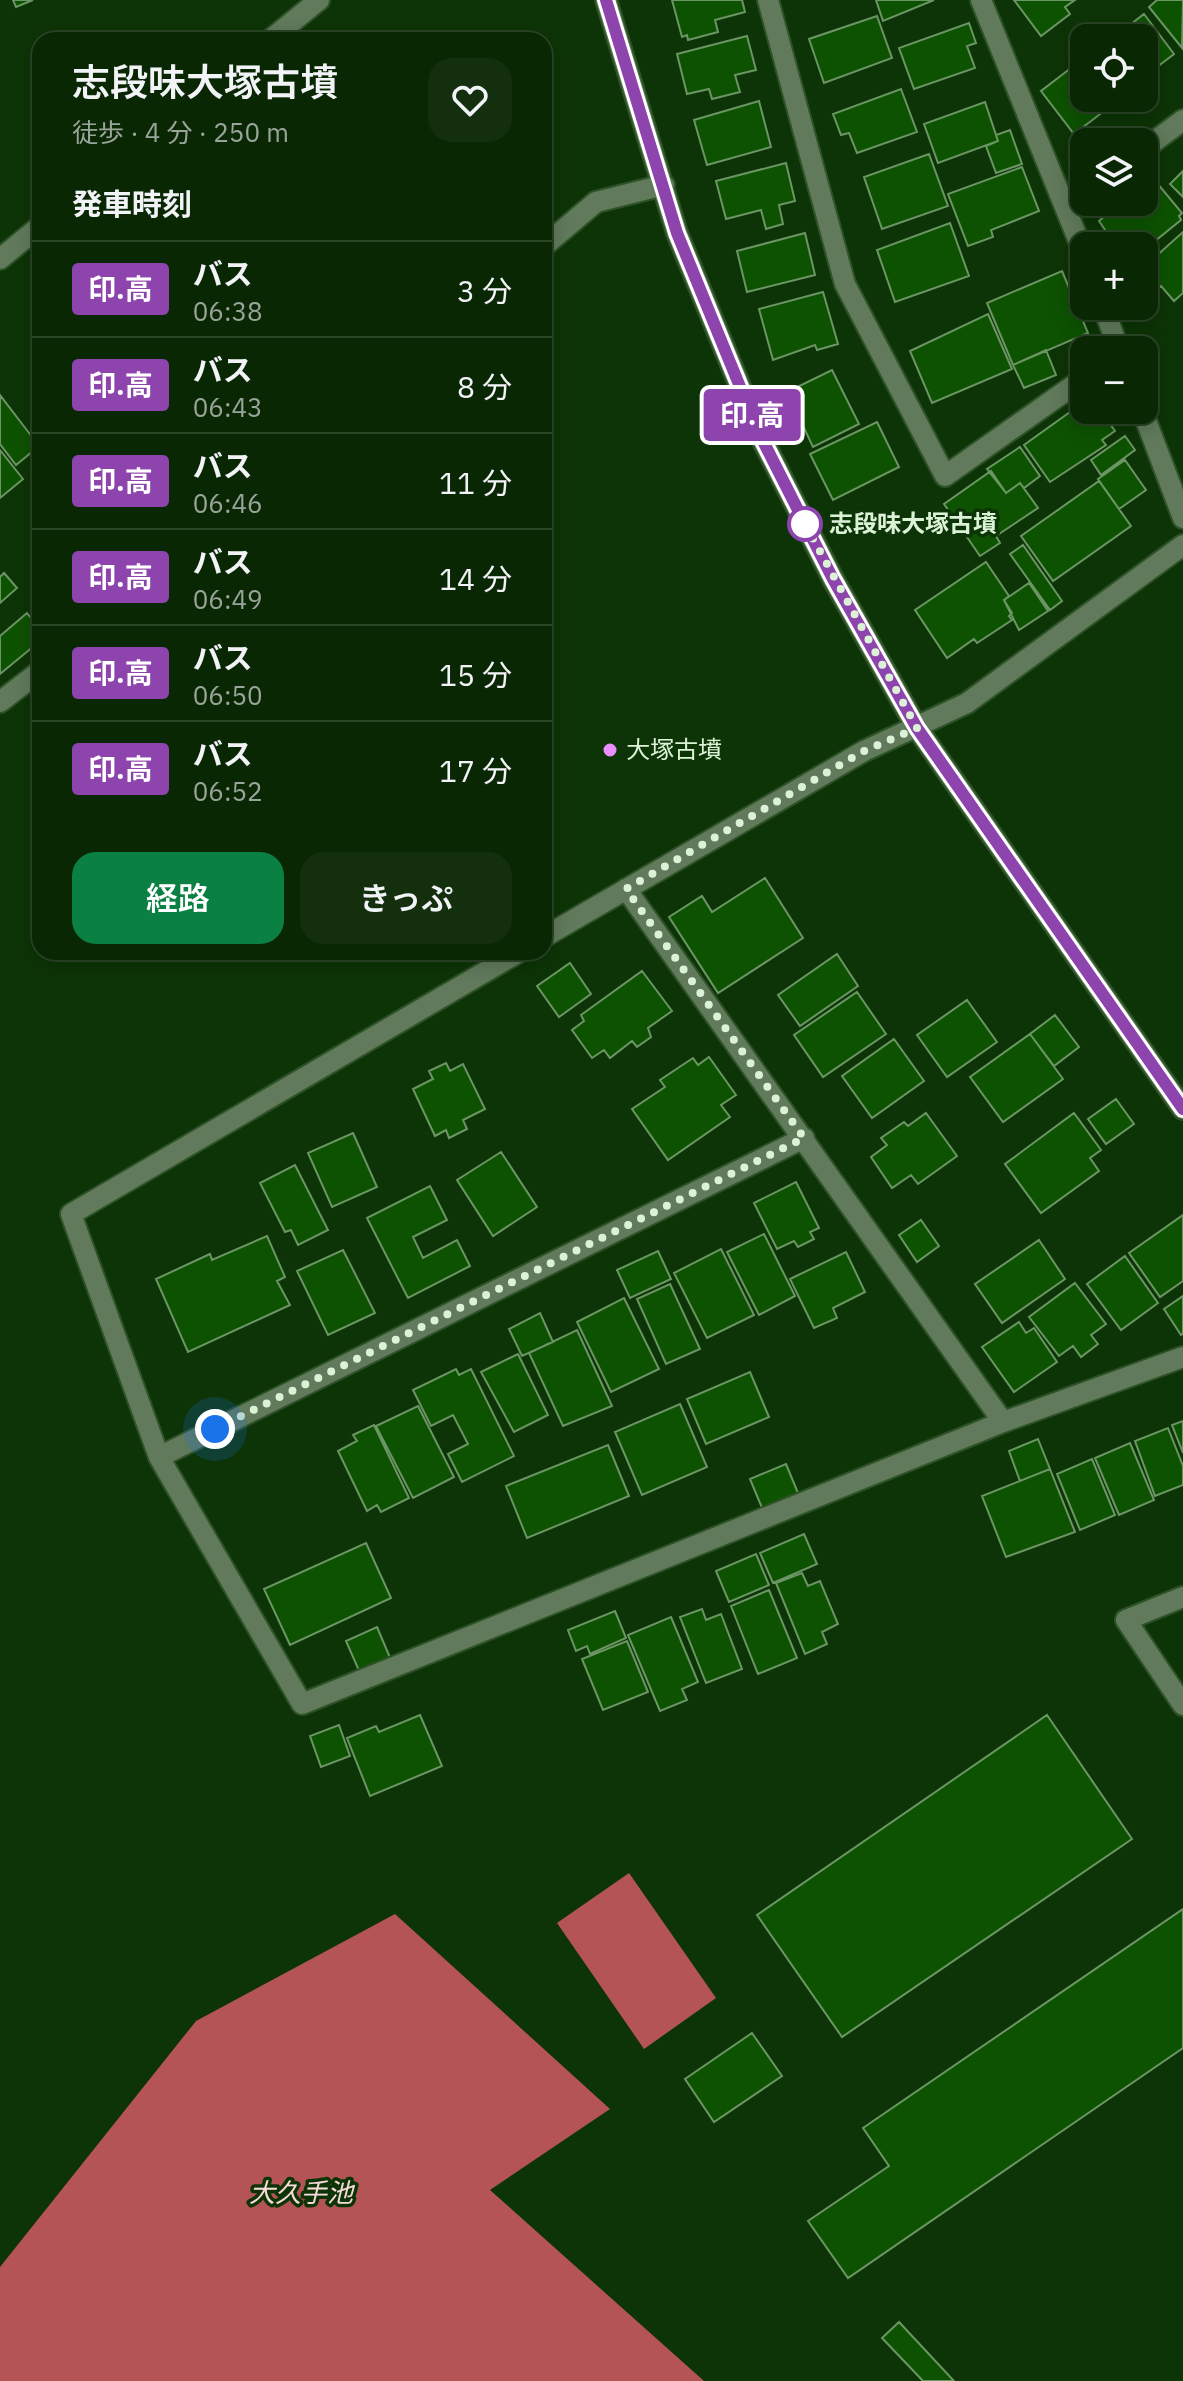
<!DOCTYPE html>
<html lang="ja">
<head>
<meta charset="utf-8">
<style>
  body { margin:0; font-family:"IBM Plex Sans","Noto Sans JP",sans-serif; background:#132f0e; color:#f1f3f6; height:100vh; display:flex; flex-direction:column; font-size:30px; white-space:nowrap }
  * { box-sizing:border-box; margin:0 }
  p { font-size:26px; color:#99a59a }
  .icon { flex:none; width:44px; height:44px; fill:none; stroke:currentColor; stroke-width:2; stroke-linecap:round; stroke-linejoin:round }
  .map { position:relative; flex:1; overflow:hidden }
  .sheet { position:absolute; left:32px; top:32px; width:520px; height:928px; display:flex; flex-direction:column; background:#0a2704; border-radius:24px; box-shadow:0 4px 20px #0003,0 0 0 2px #2a4426 }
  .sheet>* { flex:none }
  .badge { padding:0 16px; border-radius:6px; font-size:28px; line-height:52px }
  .controls { position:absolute; left:1070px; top:24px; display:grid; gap:16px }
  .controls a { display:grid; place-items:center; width:88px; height:88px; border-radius:16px; background:#0a2704; box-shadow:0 4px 20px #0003,0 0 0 2px #2a4426; font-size:40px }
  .you { position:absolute; width:40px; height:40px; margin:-20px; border:6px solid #fff; border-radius:50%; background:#1a73e8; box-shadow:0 0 0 12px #1a73e833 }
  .map>.badge { position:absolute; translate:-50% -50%; box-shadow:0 0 0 4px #fff }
  h2 { padding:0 40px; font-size:30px; line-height:72px }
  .round { display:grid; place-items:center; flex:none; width:84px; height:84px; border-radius:24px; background:#132f0e }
  .headline { display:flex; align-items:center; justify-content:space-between; height:136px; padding:0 40px }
  h1 { font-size:38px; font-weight:600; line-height:60px }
  .cta { display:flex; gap:16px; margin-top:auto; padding:16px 40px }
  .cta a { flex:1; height:92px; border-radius:24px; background:#0b8043; color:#fff; font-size:32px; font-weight:600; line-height:92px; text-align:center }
  .cta a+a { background:#132f0e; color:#f1f3f6 }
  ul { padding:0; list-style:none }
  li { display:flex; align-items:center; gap:24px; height:96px; padding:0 40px; border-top:2px solid #2a4426 }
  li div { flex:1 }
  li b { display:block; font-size:30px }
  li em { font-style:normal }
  li .badge { min-width:88px; font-weight:700; text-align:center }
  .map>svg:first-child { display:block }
  .water { fill:#b55456 }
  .building { fill:#0d5200; stroke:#6b9564; stroke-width:2 }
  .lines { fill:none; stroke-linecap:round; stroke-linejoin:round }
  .minor-casing { stroke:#2e5227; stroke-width:24 }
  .minor { stroke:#607a5b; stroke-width:20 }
  .line-casing { stroke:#fff; stroke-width:18 }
  .line { stroke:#8e44ad; stroke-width:12 }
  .walk { stroke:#dbf2d7; stroke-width:8; stroke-dasharray:0 14.4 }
  .stop-dot { fill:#fff; stroke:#8e44ad; stroke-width:4 }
  .poi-dot { fill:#ea8dfd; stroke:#0d3406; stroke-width:3 }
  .labels { text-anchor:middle; stroke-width:7; stroke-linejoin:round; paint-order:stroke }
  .stop-label { font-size:24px; font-weight:bold; fill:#dbf2d7; stroke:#0d3406; text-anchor:start }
  .poi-label { font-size:24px; fill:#dbf2d7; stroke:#0d3406; text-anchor:start }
  .water-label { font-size:26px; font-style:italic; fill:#f7dbd9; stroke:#0d3406 }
</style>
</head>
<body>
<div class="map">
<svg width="1183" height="2381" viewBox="0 0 1183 2381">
  <rect width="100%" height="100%" fill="#0d3406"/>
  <path class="water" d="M629,1873L716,1998L644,2049L557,1923Z
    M395,1914L610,2109L490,2190L704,2381H0V2267L196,2021Z"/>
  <path class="building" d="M13,0H33L16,7Z
    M672,0H742L745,12L715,20L718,32L688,40L687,35L682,37Z
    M876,0H934L883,21Z
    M1014,0H1075L1065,7L1070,14L1041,36Z
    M1157,0H1183L1182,48L1149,7Z
    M1144,14L1174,54L1144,77V38H1113Z
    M877,16L892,58L824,83L809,39Z
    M969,23L976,43L967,46L975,68L914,89L899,48Z
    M747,36L756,70L735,75L740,92L712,99L709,89L687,94L677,54Z
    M1084,58V98H1121L1074,134L1041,91Z
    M901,89L917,132L857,153L849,133L841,135L833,114Z
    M759,101L771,147L707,165L694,120Z
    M985,102L998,141L938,163L924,124Z
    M1010,130L1022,164L996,173L986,146L998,141L996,135Z
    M929,154L948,206L882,229L864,177Z
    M786,163L795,201L779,205L783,224L766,229L761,210L726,219L716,181Z
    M1022,167L1039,211L991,230L993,237L968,246L948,194Z
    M1183,171V197L1170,184Z
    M1152,177L1182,213L1179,216L1181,220L1155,241L1151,236L1139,246H1116L1099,221L1122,202H1144V183Z
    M950,223L969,276L895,302L877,250Z
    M1183,232V293L1174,301L1161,286L1153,293L1144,282V267Z
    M805,233L815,275L747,292L737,251Z
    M1062,271L1088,333L1013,365L987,303Z
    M823,292L838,344L817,350L815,345L773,360L759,309Z
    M988,314L1012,369L932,403L910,351Z
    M1046,350L1056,375L1024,388L1013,365Z
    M832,370L859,424L813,447L787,392Z
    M0,395L39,446L16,465L0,444Z
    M1084,402V410H1100L1115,431L1102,440L1106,445L1050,482L1024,445Z
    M877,422L899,467L833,500L810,454Z
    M1125,436L1135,450L1101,475L1091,460Z
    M1020,447L1040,476L1024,488L1020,483L1006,493L987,469Z
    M0,450L23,479L0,498Z
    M1125,460L1146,490L1119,509L1098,479Z
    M991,471L1006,493L1020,483L1038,508L996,536L1000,543L980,556L944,504Z
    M1099,481L1131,526L1053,581L1021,536Z
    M1023,545L1062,601L1050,610L1010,554Z
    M986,562L1009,596L1004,600L1012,613L1009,616L1012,620L977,643L974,639L947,658L915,610Z
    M4,573L17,588L0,603V577Z
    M1029,583L1048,611L1019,630L1004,600Z
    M27,613L40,630V641L0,674V636Z
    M765,878L803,938L718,993L669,917L702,896L712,912Z
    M837,954L858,986L800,1026L778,995Z
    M570,963L591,994L559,1017L537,986Z
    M642,971L672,1011L648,1028L651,1037L637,1047L632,1041L610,1058L604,1050L592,1058L572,1030L584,1021L581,1015Z
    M857,992L886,1034L823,1077L794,1035Z
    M967,1000L997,1042L947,1077L917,1035Z
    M1055,1015L1079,1047L1054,1066L1030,1034Z
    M1030,1034L1063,1079L1003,1122L970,1077Z
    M894,1039L924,1081L872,1118L842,1076Z
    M709,1057L736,1095L721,1105L730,1117L668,1160L632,1109L665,1087L660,1080L693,1058L698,1065Z
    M446,1063L450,1071L463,1064L485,1109L463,1120L467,1129L449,1138L446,1130L435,1136L413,1089L433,1079L429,1071Z
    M1116,1099L1134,1124L1106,1144L1088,1119Z
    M926,1113L957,1156L918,1184L911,1175L892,1188L871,1157L887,1145L881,1138L904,1122L908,1126Z
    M1074,1113L1101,1150L1090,1158L1099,1171L1041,1213L1005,1164Z
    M353,1133L377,1187L332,1207L308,1153Z
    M501,1152L537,1207L493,1236L457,1180Z
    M295,1165L328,1230L298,1245L291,1230L285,1232L260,1183Z
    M796,1182L819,1228L810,1232L814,1239L798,1247L794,1241L777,1249L754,1203Z
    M430,1186L447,1220L413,1237L423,1258L457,1240L470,1266L408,1298L367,1218Z
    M1183,1215V1281L1160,1297L1129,1253Z
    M921,1220L939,1246L917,1262L899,1235Z
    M764,1234L795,1296L759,1315L727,1252Z
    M267,1236L285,1277L277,1281L290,1305L188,1352L156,1279L210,1254L212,1260Z
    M1039,1240L1065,1279L1002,1323L975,1284Z
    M721,1249L754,1315L707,1338L674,1273Z
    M343,1250L375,1313L328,1335L297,1271Z
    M658,1251L671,1279L630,1298L617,1270Z
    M846,1252L865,1292L833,1308L837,1318L814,1328L790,1279Z
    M1125,1256L1158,1303L1121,1330L1087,1284Z
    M1075,1283L1106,1324L1091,1335L1098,1344L1081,1357L1073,1346L1059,1356L1029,1317Z
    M670,1284L700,1349L666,1364L637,1299Z
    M1183,1296V1334L1181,1335L1164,1309Z
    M624,1298L659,1369L611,1392L577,1322Z
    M540,1313L553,1342L522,1356L509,1329Z
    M1019,1322L1026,1333L1034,1328L1057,1362L1014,1392L982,1347Z
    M577,1330L612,1406L563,1426L529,1353Z
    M518,1354L548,1415L514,1432L481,1372Z
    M456,1369L459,1375L471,1369L514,1456L462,1482L448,1454L468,1444L453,1415L431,1426L413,1390Z
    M750,1372L769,1417L706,1444L687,1399Z
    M680,1404L707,1467L642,1495L615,1432Z
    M418,1406L454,1477L413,1498L376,1426Z
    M1183,1421V1453L1172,1425Z
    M374,1425L409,1498L381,1512L377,1505L367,1511L338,1451L357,1441L353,1435Z
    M1168,1428L1183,1466V1485L1155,1496L1135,1441Z
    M1038,1439L1050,1469L1020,1481L1009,1451Z
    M1130,1443L1154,1500L1119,1515L1095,1458Z
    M608,1445L629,1496L527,1538L506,1486Z
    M1092,1459L1115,1515L1080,1530L1057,1474Z
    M786,1464L798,1493L762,1508L750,1479Z
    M1050,1469L1075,1532L1006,1557L982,1496Z
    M804,1534L817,1564L773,1583L760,1553Z
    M366,1543L391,1598L290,1645L264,1589Z
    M756,1554L769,1585L729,1602L716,1571Z
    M802,1573L808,1586L820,1581L838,1624L822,1632L827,1644L805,1654L776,1583Z
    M769,1590L797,1658L758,1674L731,1606Z
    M702,1609L706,1620L721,1614L742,1669L706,1683L680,1617Z
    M615,1611L626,1638L590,1654L587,1646L576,1651L568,1630Z
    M671,1617L698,1682L682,1689L687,1700L660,1711L628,1635Z
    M377,1627L391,1660L360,1673L346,1641Z
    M627,1641L648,1692L603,1710L582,1659Z
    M420,1715L442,1766L370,1796L347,1738L376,1726L379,1732Z
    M1047,1715L1132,1839L842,2037L757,1915Z
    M339,1725L350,1756L321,1767L310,1736Z
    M1183,1909V2048L848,2278L808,2221L889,2166L863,2128Z
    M752,2033L782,2076L714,2122L685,2079Z
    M899,2322L954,2381H923L882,2338Z"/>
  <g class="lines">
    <defs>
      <path id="minor" d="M606,0L677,233L759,433L833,579L917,728L1183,1109
        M768,0L845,284L945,476L1084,378
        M981,0L1084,254
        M270,40L319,0
        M1144,149L1183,120
        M1067,206L1084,193
        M544,246L596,202L664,185
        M0,259L40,226
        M1103,306L1119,350
        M1142,410L1183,518
        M0,702L40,671
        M626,889L1003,1422
        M544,937L864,751L967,703L1183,545
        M519,952L71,1214L159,1457L302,1704L1003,1422L1183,1357
        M159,1457L804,1138
        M1183,1597L1126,1620L1183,1705"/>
    </defs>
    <use href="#minor" class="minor-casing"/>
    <use href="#minor" class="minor"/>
  </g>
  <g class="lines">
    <defs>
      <path id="line" d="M606,0L677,233L759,433L833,579L917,728L1183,1109"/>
    </defs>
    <use href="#line" class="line-casing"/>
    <use href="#line" class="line"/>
    <path class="walk" d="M215,1429L804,1138L626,889L864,751L917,728L805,524"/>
  </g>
  <circle class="stop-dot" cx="805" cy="524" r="16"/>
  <circle class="poi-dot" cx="610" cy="750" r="8"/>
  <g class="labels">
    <g class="stop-label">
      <text x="829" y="532">志段味大塚古墳</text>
    </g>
    <g class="poi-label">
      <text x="626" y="758">大塚古墳</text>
    </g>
    <g class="water-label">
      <text x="301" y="2202">大久手池</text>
    </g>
  </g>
</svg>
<div class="controls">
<a><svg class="icon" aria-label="locate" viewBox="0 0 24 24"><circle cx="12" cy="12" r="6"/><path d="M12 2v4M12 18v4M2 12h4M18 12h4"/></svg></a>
<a><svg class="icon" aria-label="layers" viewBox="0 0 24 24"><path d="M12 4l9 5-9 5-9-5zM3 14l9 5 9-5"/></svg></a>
<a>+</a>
<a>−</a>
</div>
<div class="you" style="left:215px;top:1429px"></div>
<b class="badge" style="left:752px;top:415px;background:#8e44ad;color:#fff">印.高</b>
<section class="sheet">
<div class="headline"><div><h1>志段味大塚古墳</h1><p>徒歩 · 4 分 · 250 m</p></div><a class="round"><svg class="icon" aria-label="heart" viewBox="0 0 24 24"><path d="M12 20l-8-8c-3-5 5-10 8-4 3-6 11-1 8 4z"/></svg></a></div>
<h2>発車時刻</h2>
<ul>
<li><span class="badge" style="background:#8e44ad;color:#fff">印.高</span><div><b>バス</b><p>06:38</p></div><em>3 分</em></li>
<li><span class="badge" style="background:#8e44ad;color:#fff">印.高</span><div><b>バス</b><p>06:43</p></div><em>8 分</em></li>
<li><span class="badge" style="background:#8e44ad;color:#fff">印.高</span><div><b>バス</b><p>06:46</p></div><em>11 分</em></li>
<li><span class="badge" style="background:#8e44ad;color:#fff">印.高</span><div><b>バス</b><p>06:49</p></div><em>14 分</em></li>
<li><span class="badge" style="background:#8e44ad;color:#fff">印.高</span><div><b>バス</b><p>06:50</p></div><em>15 分</em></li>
<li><span class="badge" style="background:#8e44ad;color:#fff">印.高</span><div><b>バス</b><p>06:52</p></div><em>17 分</em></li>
</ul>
<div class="cta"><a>経路</a><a>きっぷ</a></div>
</section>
</div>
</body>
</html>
